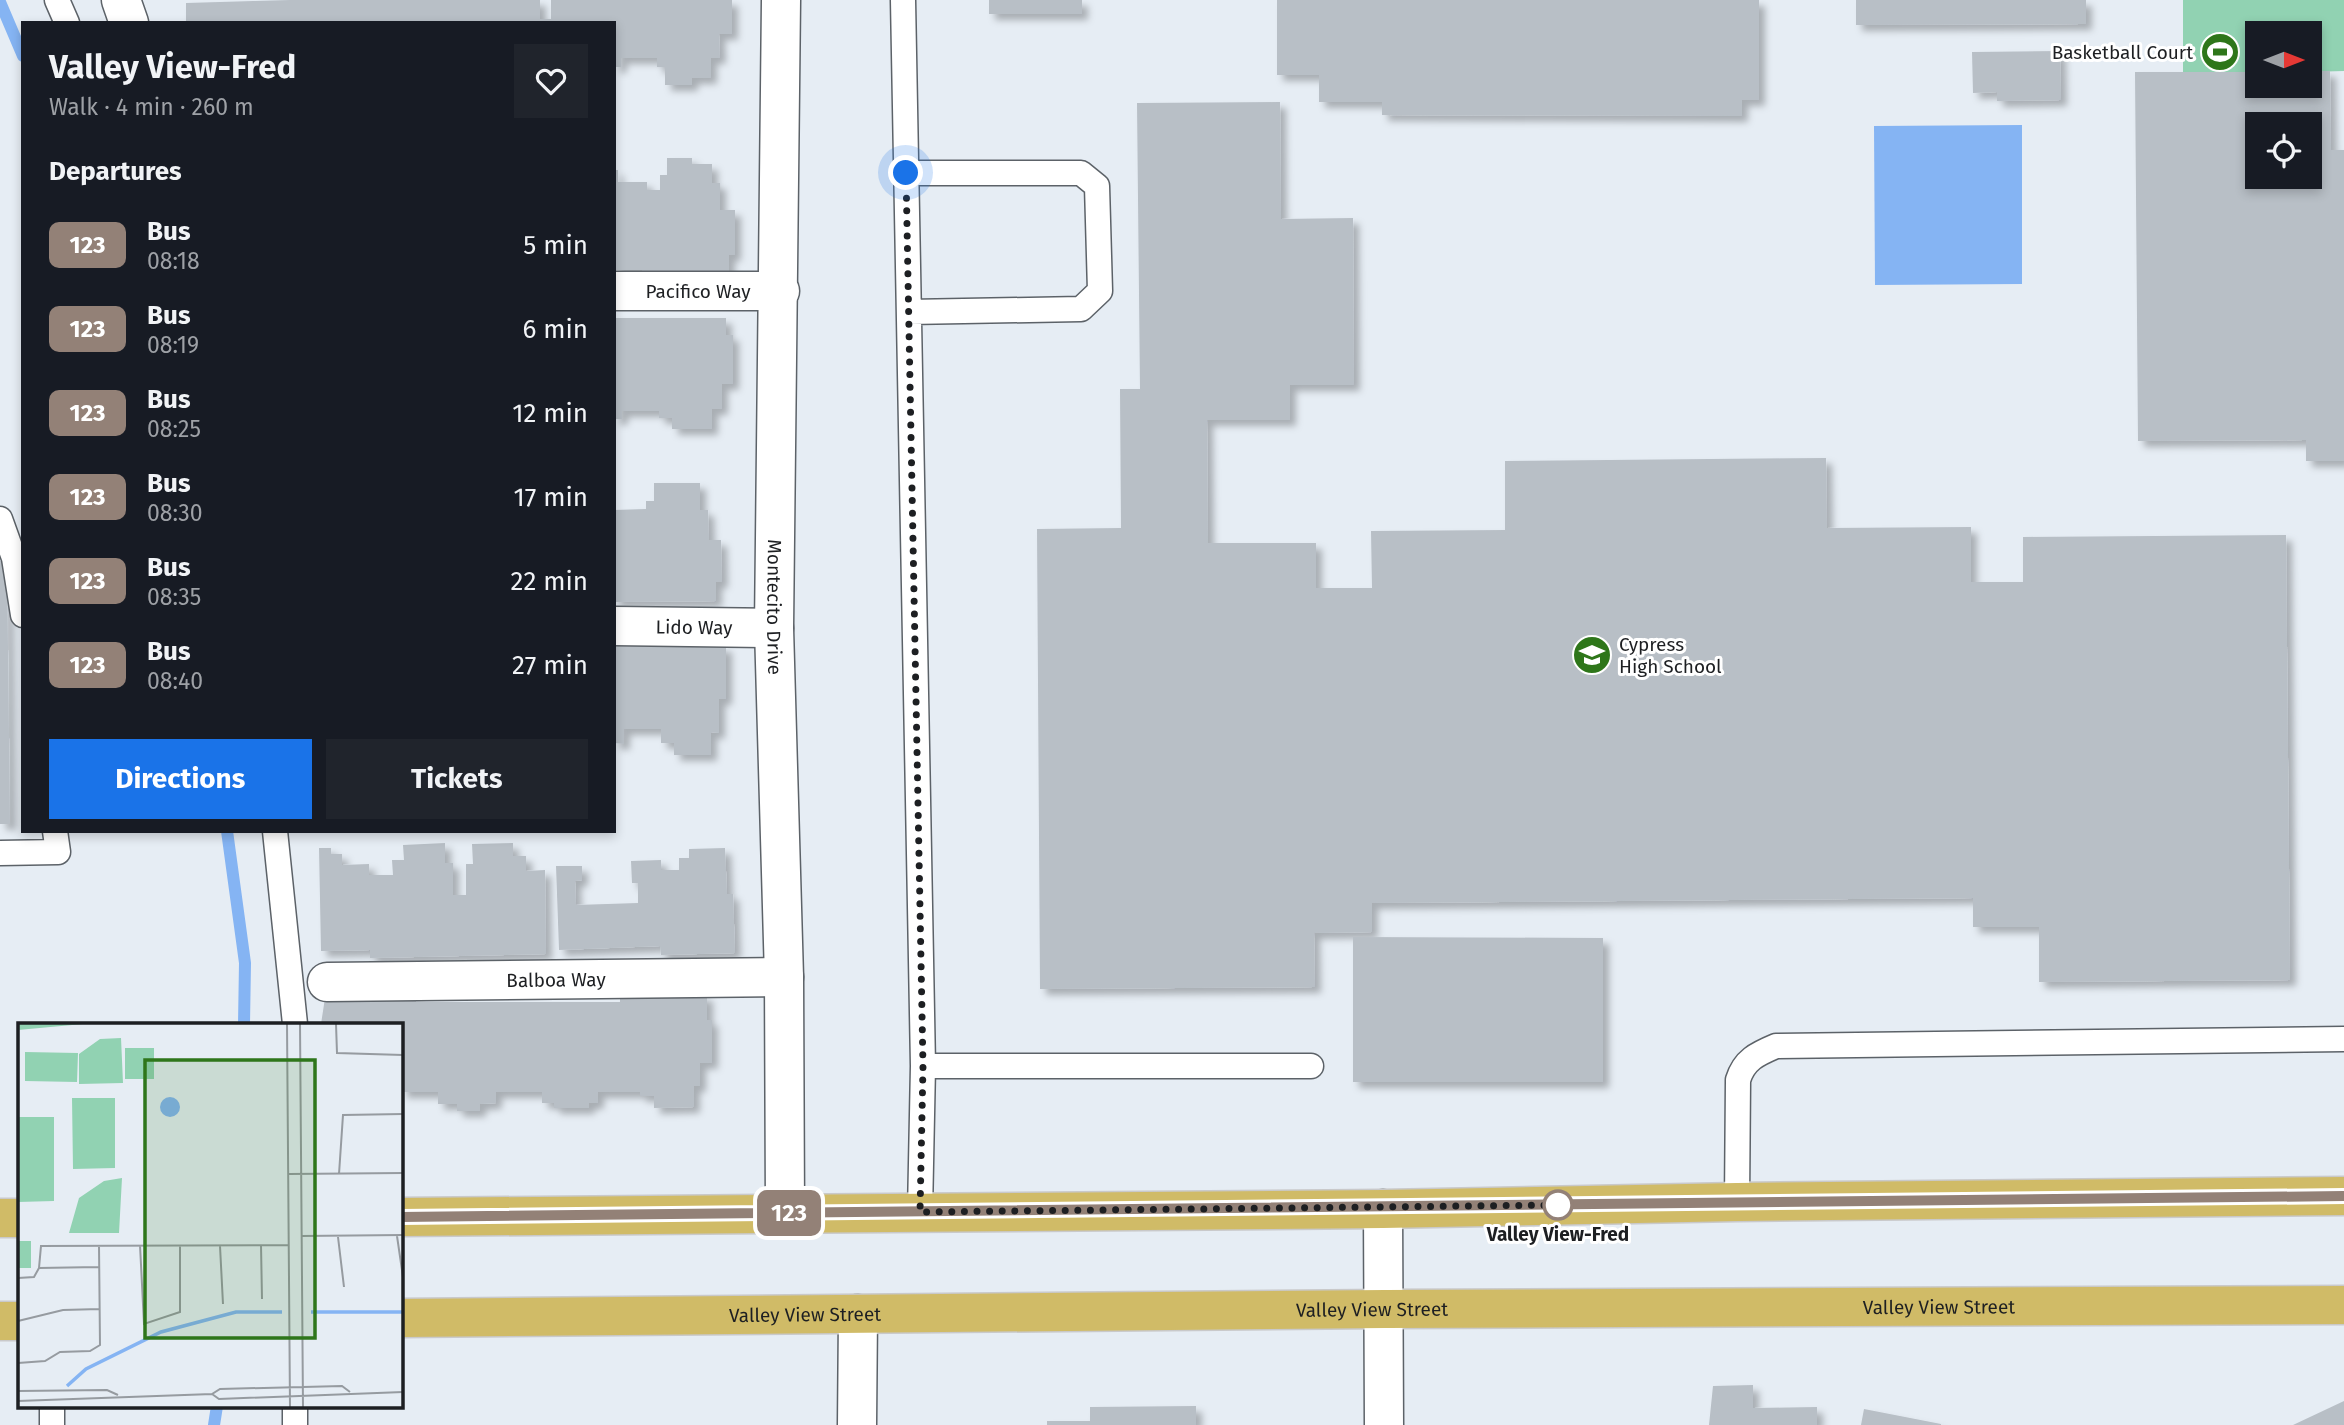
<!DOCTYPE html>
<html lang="en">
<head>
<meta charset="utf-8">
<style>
  body { margin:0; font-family:"Fira Sans",sans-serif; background:#20242c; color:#f1f3f6; height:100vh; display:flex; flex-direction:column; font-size:26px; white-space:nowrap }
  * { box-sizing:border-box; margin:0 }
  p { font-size:23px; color:#9ea1a6 }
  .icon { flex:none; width:38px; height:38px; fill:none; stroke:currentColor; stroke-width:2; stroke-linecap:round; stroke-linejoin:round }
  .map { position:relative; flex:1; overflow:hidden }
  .details { position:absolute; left:21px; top:21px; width:595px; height:812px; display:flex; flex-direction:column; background:#171b24; border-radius:0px; box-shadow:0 4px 10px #0003 }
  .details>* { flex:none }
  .badge { padding:0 14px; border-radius:10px; font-size:24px; line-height:46px }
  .needle { width:46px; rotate:90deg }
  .controls { position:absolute; left:2245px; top:21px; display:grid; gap:14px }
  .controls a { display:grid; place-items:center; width:77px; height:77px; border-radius:0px; background:#171b24; box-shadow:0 4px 10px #0003; font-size:35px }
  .you { position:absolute; width:35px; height:35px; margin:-18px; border:5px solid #fff; border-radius:50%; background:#1a73e8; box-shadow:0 0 0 10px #1a73e833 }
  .map>.badge { position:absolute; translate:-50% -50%; box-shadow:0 0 0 4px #fff }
  h2 { padding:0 28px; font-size:26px; line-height:63px }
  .round { display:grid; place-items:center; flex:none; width:74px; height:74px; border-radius:0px; background:#20242c }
  .overview { display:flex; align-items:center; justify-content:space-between; height:119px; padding:0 28px }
  h1 { font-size:33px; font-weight:700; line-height:52px }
  .button { display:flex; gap:14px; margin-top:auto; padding:14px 28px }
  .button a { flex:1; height:80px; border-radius:0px; background:#1a73e8; color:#fff; font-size:28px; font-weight:700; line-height:80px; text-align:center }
  .button a+a { background:#20242c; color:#f1f3f6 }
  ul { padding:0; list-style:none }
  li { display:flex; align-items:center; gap:21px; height:84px; padding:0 28px }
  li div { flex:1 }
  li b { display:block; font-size:26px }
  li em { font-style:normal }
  li .badge { min-width:77px; font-weight:700; text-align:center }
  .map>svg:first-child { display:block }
  .park { fill:#91d2b2 }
  .water { fill:#85b4f3 }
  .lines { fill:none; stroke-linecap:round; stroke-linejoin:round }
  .stream { stroke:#85b4f3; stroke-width:12 }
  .building { fill:#b8bfc6; fill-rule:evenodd; filter:url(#shadow) }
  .service-casing { stroke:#5c6268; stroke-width:27 }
  .minor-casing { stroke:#5c6268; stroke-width:41 }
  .primary-casing { stroke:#c9c9ca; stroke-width:41 }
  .service { stroke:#fff; stroke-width:24 }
  .minor { stroke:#fff; stroke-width:38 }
  .primary { stroke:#d0bb67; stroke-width:38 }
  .line-casing { stroke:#fff; stroke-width:16 }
  .line { stroke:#938177; stroke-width:10 }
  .walk { stroke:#1d1f22; stroke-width:7; stroke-dasharray:0 12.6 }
  .stop-dot { fill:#fff; stroke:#938177; stroke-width:3.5 }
  .labels { text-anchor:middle; stroke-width:6; stroke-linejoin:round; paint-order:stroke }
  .poi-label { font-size:19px; fill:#1d1f22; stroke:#fff; text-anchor:end }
  .street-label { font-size:19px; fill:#1d1f22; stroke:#fff }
  .stop-label { font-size:19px; font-weight:bold; fill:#1d1f22; stroke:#fff }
  .inset-river { fill:none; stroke:#85b4f3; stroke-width:3.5 }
  .inset-road { fill:none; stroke:#969ba0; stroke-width:2 }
  .view { fill:#2e761a; fill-opacity:0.15; stroke:#2e761a; stroke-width:3.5 }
  .inset-edge { fill:none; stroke:#1d1f22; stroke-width:3.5 }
</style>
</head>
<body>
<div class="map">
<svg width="2344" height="1425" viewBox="0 0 2344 1425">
  <defs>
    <filter id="shadow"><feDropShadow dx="6" dy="6" stdDeviation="3.5" flood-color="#0004"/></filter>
  </defs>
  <rect width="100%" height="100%" fill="#e6edf4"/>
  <path class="park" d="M2183,0H2344V71L2310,72V33H2258L2257,72H2183Z"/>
  <path class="water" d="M2022,125V284L1875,285L1874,126Z"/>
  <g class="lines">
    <path class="stream" d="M0,2L23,56
      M227,831L245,963L244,1024
      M214,1425L217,1406"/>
  </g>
  <path class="building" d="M290,0H540V19H551V0H732V34H719L720,58H711V78H692V85H665V67H657V58H621V67H614V23H186V3Z
    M989,0H1082V14H989Z
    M1277,0H1759V100H1742V116L1382,115V102H1319V75H1277Z
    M1856,0H2086V24L1856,25Z
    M2060,51L2061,100L1997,101V92L1973,93L1972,52Z
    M2310,71H2330L2331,150H2344V461H2306V440L2138,441L2135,72H2258V86H2310ZM2258,124H2310V177H2258Z
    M1280,102L1281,219L1353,218L1354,385H1290V420H1207L1208,543H1316V588H1372L1371,531L1505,530V461L1826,458L1827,528L1971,527V582H2023V537L2286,535L2290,980L2039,982V927H1973V898L1372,903V932L1314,933L1315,987L1040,989L1037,529L1121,528L1120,389H1140L1137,103Z
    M667,158H692V164H712V183H720V210H735V255H729V275H642V270H614V170H618V182H647V190H660V175H667Z
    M614,318H726V335H733V384H722V409H712V429H672V418H659V411H622V419H614Z
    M654,483H700V510H708L709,540H721L722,582H716V601L614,602V510L646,509V501H654Z
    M0,561H7L10,824H0Z
    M614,646H726V699H719V733L711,732V755H674V743H661V729H624V744L614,743Z
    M445,843V863H453V895H466V864H473L472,844L513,843V856H526V871L545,870L546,954L370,958V950L321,951L319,848H331V854H342V865L369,864V875H393L392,860H404L403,845Z
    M725,848L727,894H733L735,953L661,955L660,946L559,950L556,866H582V880L575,881L576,905L638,903V883H632L631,861L661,860V870H679V858H689V849Z
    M1353,937L1603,938V1082H1353Z
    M620,995H707V1020H712V1063H700V1086H694V1107L654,1108V1096H640V1092H598V1103H589V1108H554V1103H542V1092H496V1103L480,1104V1111H457V1104H438V1092H401V1024H321L325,998H416V1002H620Z
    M1753,1385V1408L1817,1407V1425H1709L1713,1386Z
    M2344,1401V1425H2293Z
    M1196,1406V1425H1047V1421H1090V1407Z
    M1864,1409L1941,1424V1425H1861Z"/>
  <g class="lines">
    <defs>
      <path id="service" d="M57,0L67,23
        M903,0L923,1066L920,1212
        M907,173H1081L1097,186L1100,291L1081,309L909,312
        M0,519L14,558L23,615
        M275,831L295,1024
        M0,853L58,852L55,831
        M923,1066H1311
        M1737,1202L1738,1080C1744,1060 1757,1054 1776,1046L2344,1039
        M295,1406V1425
        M52,1425V1406"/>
      <g id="minor">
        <path d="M121,0L129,23"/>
        <path id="s1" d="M781,0L774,628L784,977L785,1213"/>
        <path id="s2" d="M614,291H780"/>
        <path id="s3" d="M614,626L774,628"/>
        <path id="s4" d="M327,982L784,977"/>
        <path d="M1383,1209L1384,1425"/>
        <path d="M857,1425L858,1314"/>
      </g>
      <g id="primary">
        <path d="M401,1217L1383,1209L1737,1202L2344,1196"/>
        <path d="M0,1218H19"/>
        <path id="s5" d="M401,1318L1385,1309L2344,1305"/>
        <path d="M0,1321H19"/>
      </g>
    </defs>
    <use href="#service" class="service-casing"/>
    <use href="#minor" class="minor-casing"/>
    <use href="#primary" class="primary-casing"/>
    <use href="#service" class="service"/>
    <use href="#minor" class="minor"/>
    <use href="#primary" class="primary"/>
  </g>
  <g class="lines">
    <defs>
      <path id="line" d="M401,1217L2344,1196"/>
    </defs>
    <use href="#line" class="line-casing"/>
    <use href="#line" class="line"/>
    <path class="walk" d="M906,173L923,1066L920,1212L1558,1205"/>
  </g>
  <defs>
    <symbol id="stadium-disc" viewBox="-11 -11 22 22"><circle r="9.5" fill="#2e761a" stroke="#fff"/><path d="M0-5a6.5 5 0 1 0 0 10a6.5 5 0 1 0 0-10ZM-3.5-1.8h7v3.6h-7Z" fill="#fff"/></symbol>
    <symbol id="school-disc" viewBox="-11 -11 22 22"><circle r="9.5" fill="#2e761a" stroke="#fff"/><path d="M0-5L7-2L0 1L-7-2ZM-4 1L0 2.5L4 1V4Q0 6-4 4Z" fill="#fff"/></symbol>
  </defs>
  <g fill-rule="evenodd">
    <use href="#stadium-disc" x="2198" y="30" width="44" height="44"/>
    <use href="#school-disc" x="1570" y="633" width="44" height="44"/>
  </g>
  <circle class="stop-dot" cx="1558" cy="1205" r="14"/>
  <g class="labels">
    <g class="poi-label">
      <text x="2193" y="59">Basketball Court</text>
      <text x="1619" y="651" text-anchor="start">Cypress<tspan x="1619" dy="22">High School</tspan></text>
    </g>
    <g class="street-label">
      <text dy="7" stroke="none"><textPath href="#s2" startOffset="84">Pacifico Way</textPath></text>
      <text dy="7" stroke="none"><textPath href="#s1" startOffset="607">Montecito Drive</textPath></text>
      <text dy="7" stroke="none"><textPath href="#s3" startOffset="80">Lido Way</textPath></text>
      <text dy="7" stroke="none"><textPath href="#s4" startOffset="229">Balboa Way</textPath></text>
      <text dy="7" stroke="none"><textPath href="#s5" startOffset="1538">Valley View Street</textPath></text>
      <text dy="7" stroke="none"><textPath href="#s5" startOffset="971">Valley View Street</textPath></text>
      <text dy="7" stroke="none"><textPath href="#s5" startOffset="404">Valley View Street</textPath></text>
    </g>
    <g class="stop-label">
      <text x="1558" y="1241">Valley View-Fred</text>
    </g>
  </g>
  <g transform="translate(18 1023)">
    <rect width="385" height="385" fill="#e6edf4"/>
    <path d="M0,1H65L0,7ZM103,15L105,60L61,61V31L82,16ZM107,25H136V56H107ZM7,29L60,30L59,59L7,58ZM54,75H97V145L55,146ZM0,94H36V178L0,179ZM104,155L101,210H51L61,175L86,158ZM0,218H13V245H0Z" fill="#91d2b2"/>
    <path d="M142 84a10 10 0 1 1 20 0a10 10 0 1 1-20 0Z" fill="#85b4f3"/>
    <path class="inset-river" d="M293,289H385M49,363L68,346L143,309L218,289H264"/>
    <path class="inset-road" d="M269,1L272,384M282,1L285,384M318,1L319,30L385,32M271,151L385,150M321,151L325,92L385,91M283,213L385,212M379,213L385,254M320,214L326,264M122,222L126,301L162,289V222M243,222L244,276M202,223L205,281M21,245L23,223L271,222M0,255L16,254L21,245L81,244M0,298L45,287L82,286M0,340L27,338L42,329L72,328L82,322L81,223M0,368L89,367L100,372M194,371L201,376L385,369M0,378L194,371L202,366L324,363L332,369"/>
    <path class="view" d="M127,37H297V315H127Z"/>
    <rect width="385" height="385" class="inset-edge"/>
  </g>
</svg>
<div class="controls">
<a><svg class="needle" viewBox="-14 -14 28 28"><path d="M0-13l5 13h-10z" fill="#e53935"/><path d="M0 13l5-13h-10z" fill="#9ea1a6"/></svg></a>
<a><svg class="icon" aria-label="locate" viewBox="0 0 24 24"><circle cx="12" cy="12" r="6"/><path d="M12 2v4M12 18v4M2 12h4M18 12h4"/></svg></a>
</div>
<div class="you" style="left:906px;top:173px"></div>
<b class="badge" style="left:789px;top:1213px;background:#938177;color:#fff">123</b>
<section class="details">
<div class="overview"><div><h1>Valley View-Fred</h1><p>Walk · 4 min · 260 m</p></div><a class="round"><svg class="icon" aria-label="heart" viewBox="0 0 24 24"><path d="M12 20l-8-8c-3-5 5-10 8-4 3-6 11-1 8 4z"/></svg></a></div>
<h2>Departures</h2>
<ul>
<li><span class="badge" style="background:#938177;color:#fff">123</span><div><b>Bus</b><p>08:18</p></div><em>5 min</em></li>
<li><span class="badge" style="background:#938177;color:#fff">123</span><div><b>Bus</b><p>08:19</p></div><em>6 min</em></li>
<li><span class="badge" style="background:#938177;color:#fff">123</span><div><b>Bus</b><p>08:25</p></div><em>12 min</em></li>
<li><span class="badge" style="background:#938177;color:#fff">123</span><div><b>Bus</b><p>08:30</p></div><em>17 min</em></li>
<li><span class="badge" style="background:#938177;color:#fff">123</span><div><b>Bus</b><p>08:35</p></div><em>22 min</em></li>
<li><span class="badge" style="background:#938177;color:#fff">123</span><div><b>Bus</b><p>08:40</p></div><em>27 min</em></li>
</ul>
<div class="button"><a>Directions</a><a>Tickets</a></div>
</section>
</div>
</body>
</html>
